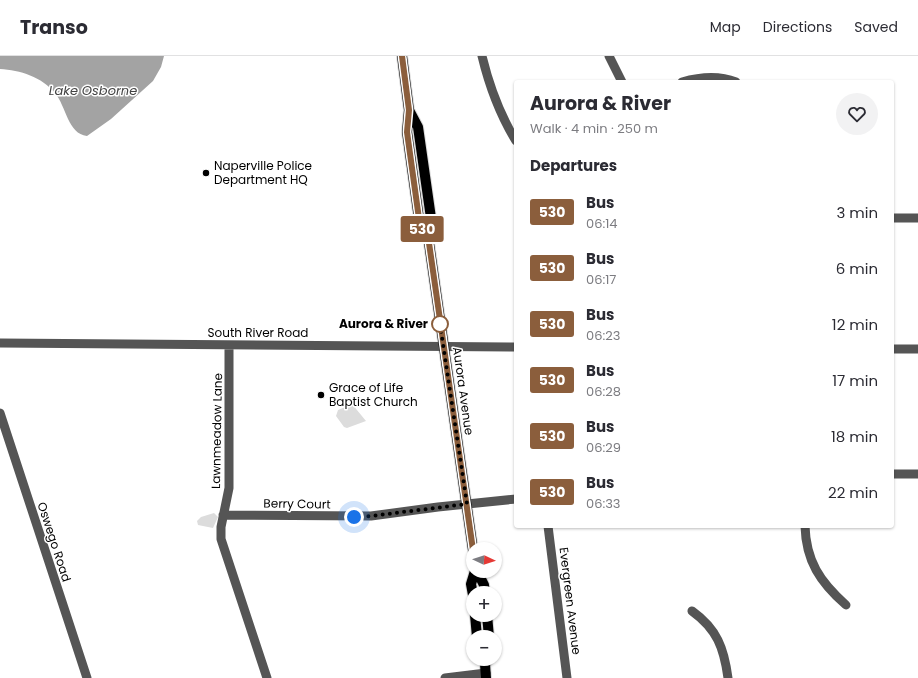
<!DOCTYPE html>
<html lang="en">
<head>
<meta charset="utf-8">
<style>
  body { margin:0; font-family:Poppins,sans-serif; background:#f2f2f3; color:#2b2b33; height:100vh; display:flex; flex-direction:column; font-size:15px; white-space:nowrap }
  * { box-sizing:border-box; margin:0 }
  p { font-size:13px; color:#7c7c81 }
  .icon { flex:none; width:22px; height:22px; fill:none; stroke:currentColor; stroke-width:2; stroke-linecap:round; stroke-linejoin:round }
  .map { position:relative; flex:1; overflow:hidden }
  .drawer { position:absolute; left:514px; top:24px; width:380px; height:448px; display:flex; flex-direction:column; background:#fff; border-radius:4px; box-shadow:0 1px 3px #0004 }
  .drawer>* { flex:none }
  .badge { padding:0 8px; border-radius:3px; font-size:14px; line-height:26px }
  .needle { width:26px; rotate:94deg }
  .buttons { position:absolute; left:466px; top:486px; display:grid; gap:8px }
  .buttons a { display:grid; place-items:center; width:36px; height:36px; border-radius:50%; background:#fff; box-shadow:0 1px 3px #0004; font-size:20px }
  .you { position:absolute; width:20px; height:20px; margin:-10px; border:3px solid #fff; border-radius:50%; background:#1a73e8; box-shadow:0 0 0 6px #1a73e833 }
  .map>.badge { position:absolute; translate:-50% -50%; box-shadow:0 0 0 2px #fff }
  h2 { padding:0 16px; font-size:15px; line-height:36px }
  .round { display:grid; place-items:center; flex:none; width:42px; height:42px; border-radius:21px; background:#f2f2f3 }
  .summary { display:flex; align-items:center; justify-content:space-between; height:68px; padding:0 16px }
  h1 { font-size:19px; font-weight:700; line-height:30px }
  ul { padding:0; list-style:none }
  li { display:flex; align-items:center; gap:12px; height:56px; padding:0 16px }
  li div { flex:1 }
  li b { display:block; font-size:15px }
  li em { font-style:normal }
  li .badge { min-width:44px; font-weight:700; text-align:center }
  header { display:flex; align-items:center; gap:24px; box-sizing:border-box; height:56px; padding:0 20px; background:#fff; border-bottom:1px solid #e1e1e2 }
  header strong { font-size:19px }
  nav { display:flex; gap:22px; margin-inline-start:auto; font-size:14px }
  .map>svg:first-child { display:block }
  .green { fill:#dcdcdc }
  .water { fill:#a3a3a3 }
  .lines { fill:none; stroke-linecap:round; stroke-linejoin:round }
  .major-casing { stroke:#dbdbdb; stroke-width:12 }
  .minor { stroke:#555; stroke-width:9 }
  .major { stroke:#000; stroke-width:10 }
  .line-casing { stroke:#fff; stroke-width:9 }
  .line { stroke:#8b5e3c; stroke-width:6 }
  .walk { stroke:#000; stroke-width:4; stroke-dasharray:0 7.2 }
  .poi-dot { fill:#000; stroke:#fff; stroke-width:1.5 }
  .stop-dot { fill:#fff; stroke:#8b5e3c; stroke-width:2 }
  .labels { text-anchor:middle; stroke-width:3; stroke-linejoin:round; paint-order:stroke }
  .poi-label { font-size:12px; fill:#000; stroke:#fff; text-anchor:start }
  .stop-label { font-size:12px; font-weight:bold; fill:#000; stroke:#fff; text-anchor:end }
  .street-label { font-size:12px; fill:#000; stroke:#fff }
  .water-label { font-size:13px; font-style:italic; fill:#444; stroke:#fff }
</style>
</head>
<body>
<header>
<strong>Transo</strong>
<nav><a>Map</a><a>Directions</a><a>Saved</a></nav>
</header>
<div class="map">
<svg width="918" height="622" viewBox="0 0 918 622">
  <rect width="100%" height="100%" fill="#fff"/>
  <path class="green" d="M411,73H413L428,170H426Z
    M352,348L366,365L347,372L344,371L336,360L338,354Z
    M214,457L218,461L213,472L198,469L197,465L201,461Z"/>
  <path class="water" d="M0,0H164L161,11L153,25L111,63L87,80C68,78 66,50 55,37C42,21 20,14 0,13Z"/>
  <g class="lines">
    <defs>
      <path id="major" d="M402,0L409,54L407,76L420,170L428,180
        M409,54L418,71L432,169L428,180L473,494
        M477,515L484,529L485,537
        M473,539L471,528L475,515
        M475,559L477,581
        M487,559L489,581
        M486,622L485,608L489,603"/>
    </defs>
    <use href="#major" class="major-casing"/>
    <path class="minor" d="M482,0C489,29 500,59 516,85
      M609,0L622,26
      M682,26C700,21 718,19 736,26
      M892,162H918
      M0,287L516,291
      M229,289V432L221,471V483L267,622
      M892,293H918
      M0,357L87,622
      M892,418H918
      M223,459L371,460L438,451L516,443
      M548,470L567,622
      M805,470C806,505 820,526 846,549
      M692,555C717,573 724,592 728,622
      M445,622L486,617"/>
    <use href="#major" class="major"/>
  </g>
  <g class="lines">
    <defs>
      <path id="line" d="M402,0L409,54L407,76L420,170L428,180L473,494"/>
    </defs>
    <use href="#line" class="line-casing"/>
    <use href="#line" class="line"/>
    <path class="walk" d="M354,461L371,460L467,448L440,268"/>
  </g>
  <g class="poi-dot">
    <circle cx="206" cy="117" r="4"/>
    <circle cx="321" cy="339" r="4"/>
  </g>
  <circle class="stop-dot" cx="440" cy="268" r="8"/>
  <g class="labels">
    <g class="poi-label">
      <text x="214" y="114">Naperville Police<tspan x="214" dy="14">Department HQ</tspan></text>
      <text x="329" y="336">Grace of Life<tspan x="329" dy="14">Baptist Church</tspan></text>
    </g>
    <g class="stop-label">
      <text x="428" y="272">Aurora &amp; River</text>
    </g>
    <g class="street-label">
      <text x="258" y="281">South River Road</text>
      <text transform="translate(463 335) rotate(82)" y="4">Aurora Avenue</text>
      <text transform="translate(217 375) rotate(-89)" y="4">Lawnmeadow Lane</text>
      <text transform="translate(297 448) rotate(1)" y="4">Berry Court</text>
      <text transform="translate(54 486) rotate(72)" y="4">Oswego Road</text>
      <text transform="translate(570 545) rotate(83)" y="4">Evergreen Avenue</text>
    </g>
    <g class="water-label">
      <text x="93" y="39">Lake Osborne</text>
    </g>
  </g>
</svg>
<div class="buttons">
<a><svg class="needle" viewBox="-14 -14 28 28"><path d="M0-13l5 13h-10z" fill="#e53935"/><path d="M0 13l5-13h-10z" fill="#7c7c81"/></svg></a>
<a>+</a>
<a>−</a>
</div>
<div class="you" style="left:354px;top:461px"></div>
<b class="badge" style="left:422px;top:173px;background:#8b5e3c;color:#fff">530</b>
<section class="drawer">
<div class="summary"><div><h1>Aurora &amp; River</h1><p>Walk · 4 min · 250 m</p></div><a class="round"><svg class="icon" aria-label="heart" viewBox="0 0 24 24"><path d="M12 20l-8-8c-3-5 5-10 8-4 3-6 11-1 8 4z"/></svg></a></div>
<h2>Departures</h2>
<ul>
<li><span class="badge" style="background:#8b5e3c;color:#fff">530</span><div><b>Bus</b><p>06:14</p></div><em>3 min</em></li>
<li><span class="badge" style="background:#8b5e3c;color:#fff">530</span><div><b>Bus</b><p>06:17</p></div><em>6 min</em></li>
<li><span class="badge" style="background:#8b5e3c;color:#fff">530</span><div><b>Bus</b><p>06:23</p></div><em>12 min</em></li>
<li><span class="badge" style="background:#8b5e3c;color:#fff">530</span><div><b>Bus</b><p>06:28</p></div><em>17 min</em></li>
<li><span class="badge" style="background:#8b5e3c;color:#fff">530</span><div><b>Bus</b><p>06:29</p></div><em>18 min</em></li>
<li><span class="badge" style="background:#8b5e3c;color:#fff">530</span><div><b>Bus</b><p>06:33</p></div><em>22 min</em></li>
</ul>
</section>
</div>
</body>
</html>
